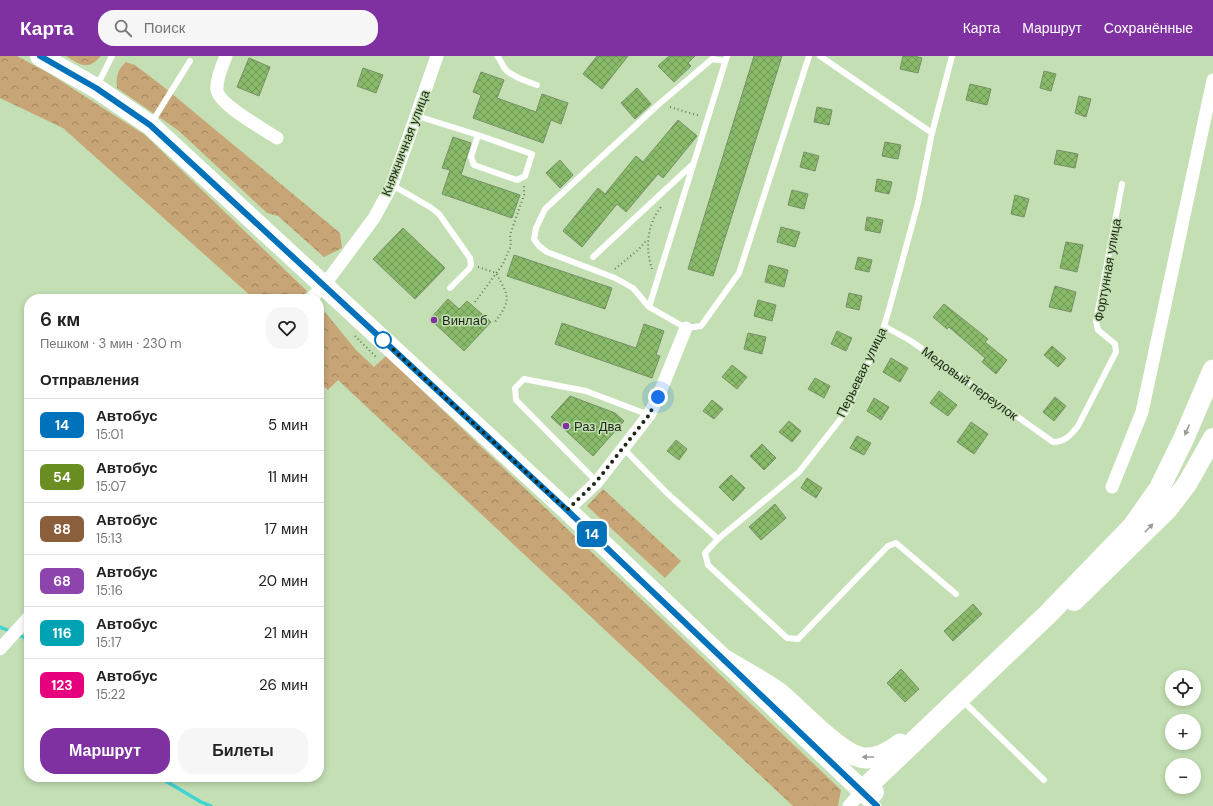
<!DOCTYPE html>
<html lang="ru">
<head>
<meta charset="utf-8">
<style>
  body { margin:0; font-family:"DM Sans",sans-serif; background:#f6f6f6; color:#222; height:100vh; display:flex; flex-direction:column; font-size:15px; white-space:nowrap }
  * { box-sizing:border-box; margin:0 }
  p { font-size:13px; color:#767676 }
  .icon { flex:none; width:22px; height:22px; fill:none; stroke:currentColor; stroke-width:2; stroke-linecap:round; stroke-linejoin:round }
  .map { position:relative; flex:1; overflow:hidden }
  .panel { position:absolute; left:24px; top:238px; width:300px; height:488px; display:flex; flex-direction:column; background:#fff; border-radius:16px; box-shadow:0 2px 6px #0003 }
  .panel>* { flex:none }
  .badge { padding:0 8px; border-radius:6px; font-size:14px; line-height:26px }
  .tools { position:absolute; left:1165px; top:614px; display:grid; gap:8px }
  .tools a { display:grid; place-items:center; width:36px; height:36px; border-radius:50%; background:#fff; box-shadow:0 2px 6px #0003; font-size:20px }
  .you { position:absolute; width:20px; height:20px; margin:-10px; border:3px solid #fff; border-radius:50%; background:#1a73e8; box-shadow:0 0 0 6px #1a73e833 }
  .map>.badge { position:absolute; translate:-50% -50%; box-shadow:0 0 0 2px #fff }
  h2 { padding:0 16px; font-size:15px; line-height:36px }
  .round { display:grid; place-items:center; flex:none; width:42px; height:42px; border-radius:16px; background:#f6f6f6 }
  .head { display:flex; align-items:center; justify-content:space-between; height:68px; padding:0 16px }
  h1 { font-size:19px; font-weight:600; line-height:30px }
  .primary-button { display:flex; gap:8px; margin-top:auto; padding:8px 16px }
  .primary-button a { flex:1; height:46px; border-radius:16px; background:#7f30a1; color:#fff; font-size:16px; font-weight:600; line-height:46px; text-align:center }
  .primary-button a+a { background:#f6f6f6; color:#222 }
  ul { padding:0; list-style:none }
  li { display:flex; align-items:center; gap:12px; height:52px; padding:0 16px; border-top:1px solid #e0e0e0 }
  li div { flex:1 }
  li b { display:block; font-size:15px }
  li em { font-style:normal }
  li .badge { min-width:44px; font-weight:700; text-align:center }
  header { display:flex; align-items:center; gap:24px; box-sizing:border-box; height:56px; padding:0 20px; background:#7f30a1; color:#fff }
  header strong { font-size:19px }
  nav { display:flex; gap:22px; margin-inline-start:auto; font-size:14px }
  .search { width:280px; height:36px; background:#f6f6f6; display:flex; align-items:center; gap:10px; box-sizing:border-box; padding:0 14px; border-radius:16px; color:#767676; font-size:15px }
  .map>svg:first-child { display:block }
  .forest { fill:url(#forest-crowns) }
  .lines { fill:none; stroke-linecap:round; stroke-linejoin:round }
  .stream { stroke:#42d4d3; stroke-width:3.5 }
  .building { fill:url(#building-cross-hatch); stroke:#769167 }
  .path { stroke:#677a5c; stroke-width:2; stroke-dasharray:1 3; stroke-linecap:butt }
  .service { stroke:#fff; stroke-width:6 }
  .minor { stroke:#fff; stroke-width:13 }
  .primary { stroke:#fff; stroke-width:20 }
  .trunk { stroke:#fff; stroke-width:21 }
  .oneway { fill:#999d96 }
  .line-casing { stroke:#fff; stroke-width:9 }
  .line { stroke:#0072bc; stroke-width:6 }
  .walk { stroke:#1c2615; stroke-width:4; stroke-dasharray:0 7.2 }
  .poi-dot { fill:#7f30a1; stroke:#c3dfb3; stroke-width:1.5 }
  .stop-dot { fill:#fff; stroke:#0072bc; stroke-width:2 }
  .labels { text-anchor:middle; stroke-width:3; stroke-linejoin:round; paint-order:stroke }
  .street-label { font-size:13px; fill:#1c2615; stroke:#c3dfb3 }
  .poi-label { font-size:13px; fill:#1c2615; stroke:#c3dfb3; text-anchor:start }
</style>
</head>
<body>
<header>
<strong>Карта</strong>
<div class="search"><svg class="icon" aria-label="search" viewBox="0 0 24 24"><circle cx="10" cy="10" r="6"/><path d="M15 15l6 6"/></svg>Поиск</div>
<nav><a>Карта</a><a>Маршрут</a><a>Сохранённые</a></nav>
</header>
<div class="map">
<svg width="1213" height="750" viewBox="0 0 1213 750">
  <defs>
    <pattern id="forest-crowns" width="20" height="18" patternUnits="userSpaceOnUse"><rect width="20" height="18" fill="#c7a577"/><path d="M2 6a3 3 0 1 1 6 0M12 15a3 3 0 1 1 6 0" fill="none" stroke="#a18660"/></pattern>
    <pattern id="building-cross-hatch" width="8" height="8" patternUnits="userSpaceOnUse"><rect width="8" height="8" fill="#89ba6a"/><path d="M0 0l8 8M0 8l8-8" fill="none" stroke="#6f9756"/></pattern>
  </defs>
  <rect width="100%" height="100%" fill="#c3dfb3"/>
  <path class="forest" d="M0,0H17L50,18L145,79L307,235L300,243H252L253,242L63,72L0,42Z
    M66,0H101C88,15 80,9 66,0Z
    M126,6L135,9L165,32L340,177L342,192L324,201L278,160L267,157L179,75L117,32C116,21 117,14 126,6Z
    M325,256L356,294L374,311L386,300L841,734L838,750H793L338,324L328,334L319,326V263Z
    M603,433L681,505L665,522L587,450Z"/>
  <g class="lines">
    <path class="stream" d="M0,571L12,576
      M17,579L24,581L29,588
      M159,721L201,746L211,750"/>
  </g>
  <path class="building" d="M597,0H628L602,33L583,18Z
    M669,0H695L688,7L691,10L674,26L658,10Z
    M754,0H782L713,220L688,213Z
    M903,0H914L922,2L918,17L900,13Z
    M249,2L270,11L259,40L237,31Z
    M363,12L383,19L376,37L357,30Z
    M1044,15L1056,18L1051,35L1040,32Z
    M481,16L504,24L497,42L536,56L542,38L568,47L561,68L551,64L543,87L473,62L481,39L473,36Z
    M970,28L991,33L987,49L966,44Z
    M637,32L651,48L635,63L621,47Z
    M1079,40L1091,43L1086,61L1075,57Z
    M817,51L832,54L829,69L814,66Z
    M678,64L697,80L663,122L658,118L626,156L617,148L582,191L563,175L598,132L605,138L636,100L643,106Z
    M453,81L471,87L461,119L520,139L512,162L442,138L450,114L442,112Z
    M885,86L901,89L898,103L882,100Z
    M1057,94L1078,98L1075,112L1054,108Z
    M804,96L819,100L815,115L800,111Z
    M560,104L573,119L560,132L546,117Z
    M877,123L892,126L889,138L875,135Z
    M792,134L808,138L804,153L788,149Z
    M1015,139L1029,143L1024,161L1011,158Z
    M867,161L883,164L880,177L865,174Z
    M781,171L800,176L795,191L777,186Z
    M403,172L445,212L415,243L373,203Z
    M1066,186L1083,189L1077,216L1060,212Z
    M514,199L612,232L605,253L507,220Z
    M858,201L872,204L869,216L855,213Z
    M769,209L788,214L784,231L765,226Z
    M1055,230L1076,236L1071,256L1049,251Z
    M849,237L862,240L859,254L846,251Z
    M448,243L459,253L467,245L491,266L464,295L430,263Z
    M758,244L776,249L772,265L754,260Z
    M944,248L988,283L985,286L1007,304L996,318L982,306L985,302L949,271L947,273L933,261Z
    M562,267L636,292L644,268L664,275L656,299L660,300L652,322L555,288Z
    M837,275L852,282L846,295L831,288Z
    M748,277L766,281L762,298L744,293Z
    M1052,290L1066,302L1058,311L1044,299Z
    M891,302L908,312L900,326L883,316Z
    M732,309L747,321L737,333L722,321Z
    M815,322L830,330L824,342L808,333Z
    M939,335L957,349L948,360L930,347Z
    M570,340L615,357L624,365L593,400L551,361Z
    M1055,341L1066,350L1054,365L1043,356Z
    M874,342L889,351L881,364L867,355Z
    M712,344L723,353L714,363L703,355Z
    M789,365L801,375L792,386L779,376Z
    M971,366L988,378L974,398L957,386Z
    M857,380L871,387L864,399L850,392Z
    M676,384L687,393L679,404L667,395Z
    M762,388L776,402L764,414L750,400Z
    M731,419L745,432L733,445L719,431Z
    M807,422L822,432L816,442L801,432Z
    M775,448L786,462L761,484L749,471Z
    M973,548L982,558L953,585L944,575Z
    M901,613L919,633L905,646L887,627Z"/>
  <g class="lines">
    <path class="path" d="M670,51L700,60
      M478,211L496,217C509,241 512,243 495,266
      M615,213L639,193L647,184
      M652,213C645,193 647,168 661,151
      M475,246L503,208L510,192L511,187L510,179L524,139V130
      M355,280L376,301"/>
    <path class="service" d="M497,0C501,4 502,9 505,13C511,20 528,26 537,29
      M820,0L932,77
      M725,5L712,3L659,48L545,153L536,172L534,183L539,190L547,196L615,222L633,232L649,251L686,272L701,270L739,217L809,0
      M97,30L112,0
      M417,60L478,79L532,98L525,120L517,124L474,109L471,101L478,79
      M152,66L190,5
      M392,129L430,151L439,158L470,202L471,209L469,213L450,232
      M593,201L692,109
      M649,251L727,0
      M884,270L911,285L1053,386C1065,386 1071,379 1078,370L1116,296L1115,288L1098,274L1096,265L1122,128
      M623,392L668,438L718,483L799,416L846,356L872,300L884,270L890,250L918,147L932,77L952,0
      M597,426L516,344L515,332L524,323L586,335L649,359
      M718,483L705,497L708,509L787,582L798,583L888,490L896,487L956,538
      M966,648L1044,724"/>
    <path class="minor" d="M226,0C222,10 216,23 217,34C218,48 265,74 277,82
      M311,243L331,220L374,162L392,129L437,0
      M1112,431L1142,356L1213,24
      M567,454L597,426L649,359L658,341L686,272
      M0,593L29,561
      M849,750L862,735"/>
    <path class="primary" d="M40,0L96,32L150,69L567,454L869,741L874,736
      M1074,545L1168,453L1187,428L1213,382"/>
    <path class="trunk" d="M725,604C743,615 763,625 779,637C799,653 843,703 867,702C880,702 891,695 900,688
      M862,735L1047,559L1133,470L1159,433L1184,382L1213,314"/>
  </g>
  <defs><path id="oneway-solid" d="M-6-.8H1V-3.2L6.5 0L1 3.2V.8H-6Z"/></defs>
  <g class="oneway">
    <use href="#oneway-solid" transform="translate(1187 374) rotate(114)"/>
    <use href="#oneway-solid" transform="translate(1149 472) rotate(-46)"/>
    <use href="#oneway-solid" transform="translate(868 701) rotate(180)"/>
  </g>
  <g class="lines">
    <defs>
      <path id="line" d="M40,0L96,32L150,69L567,454L877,750"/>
    </defs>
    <use href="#line" class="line-casing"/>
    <use href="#line" class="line"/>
    <path class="walk" d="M383,284L567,454L596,426L649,359L658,341"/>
  </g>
  <g class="poi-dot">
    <circle cx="434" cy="264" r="4"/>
    <circle cx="566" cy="370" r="4"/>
  </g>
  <circle class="stop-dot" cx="383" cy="284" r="8"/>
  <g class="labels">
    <g class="street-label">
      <text transform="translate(405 87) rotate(-69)" y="5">Княжничная улица</text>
      <text transform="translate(1107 214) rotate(-80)" y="5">Фортунная улица</text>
      <text transform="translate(861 316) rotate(-64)" y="5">Перьевая улица</text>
      <text transform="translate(970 327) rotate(36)" y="5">Медовый переулок</text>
    </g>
    <g class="poi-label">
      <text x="442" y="269">Винлаб</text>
      <text x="574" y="375">Раз Два</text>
    </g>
  </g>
</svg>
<div class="tools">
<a><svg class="icon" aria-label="locate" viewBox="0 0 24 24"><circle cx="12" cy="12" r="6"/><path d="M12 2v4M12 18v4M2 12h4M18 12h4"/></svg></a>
<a>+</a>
<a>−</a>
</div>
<div class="you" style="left:658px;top:341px"></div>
<b class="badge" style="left:592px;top:478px;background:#0072bc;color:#fff">14</b>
<section class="panel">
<div class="head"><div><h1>6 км</h1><p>Пешком · 3 мин · 230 m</p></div><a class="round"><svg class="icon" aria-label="heart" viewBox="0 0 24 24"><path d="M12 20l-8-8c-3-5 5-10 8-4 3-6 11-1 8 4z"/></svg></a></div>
<h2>Отправления</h2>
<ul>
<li><span class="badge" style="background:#0072bc;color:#fff">14</span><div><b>Автобус</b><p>15:01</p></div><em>5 мин</em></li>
<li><span class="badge" style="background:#6b8e23;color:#fff">54</span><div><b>Автобус</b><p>15:07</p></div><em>11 мин</em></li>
<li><span class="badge" style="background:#8b5e3c;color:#fff">88</span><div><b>Автобус</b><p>15:13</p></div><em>17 мин</em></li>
<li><span class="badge" style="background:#8e44ad;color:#fff">68</span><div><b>Автобус</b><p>15:16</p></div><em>20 мин</em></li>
<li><span class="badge" style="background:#00a3b4;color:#fff">116</span><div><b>Автобус</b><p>15:17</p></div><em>21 мин</em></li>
<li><span class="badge" style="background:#e6007e;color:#fff">123</span><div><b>Автобус</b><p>15:22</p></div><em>26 мин</em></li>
</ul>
<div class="primary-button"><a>Маршрут</a><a>Билеты</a></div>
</section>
</div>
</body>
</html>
